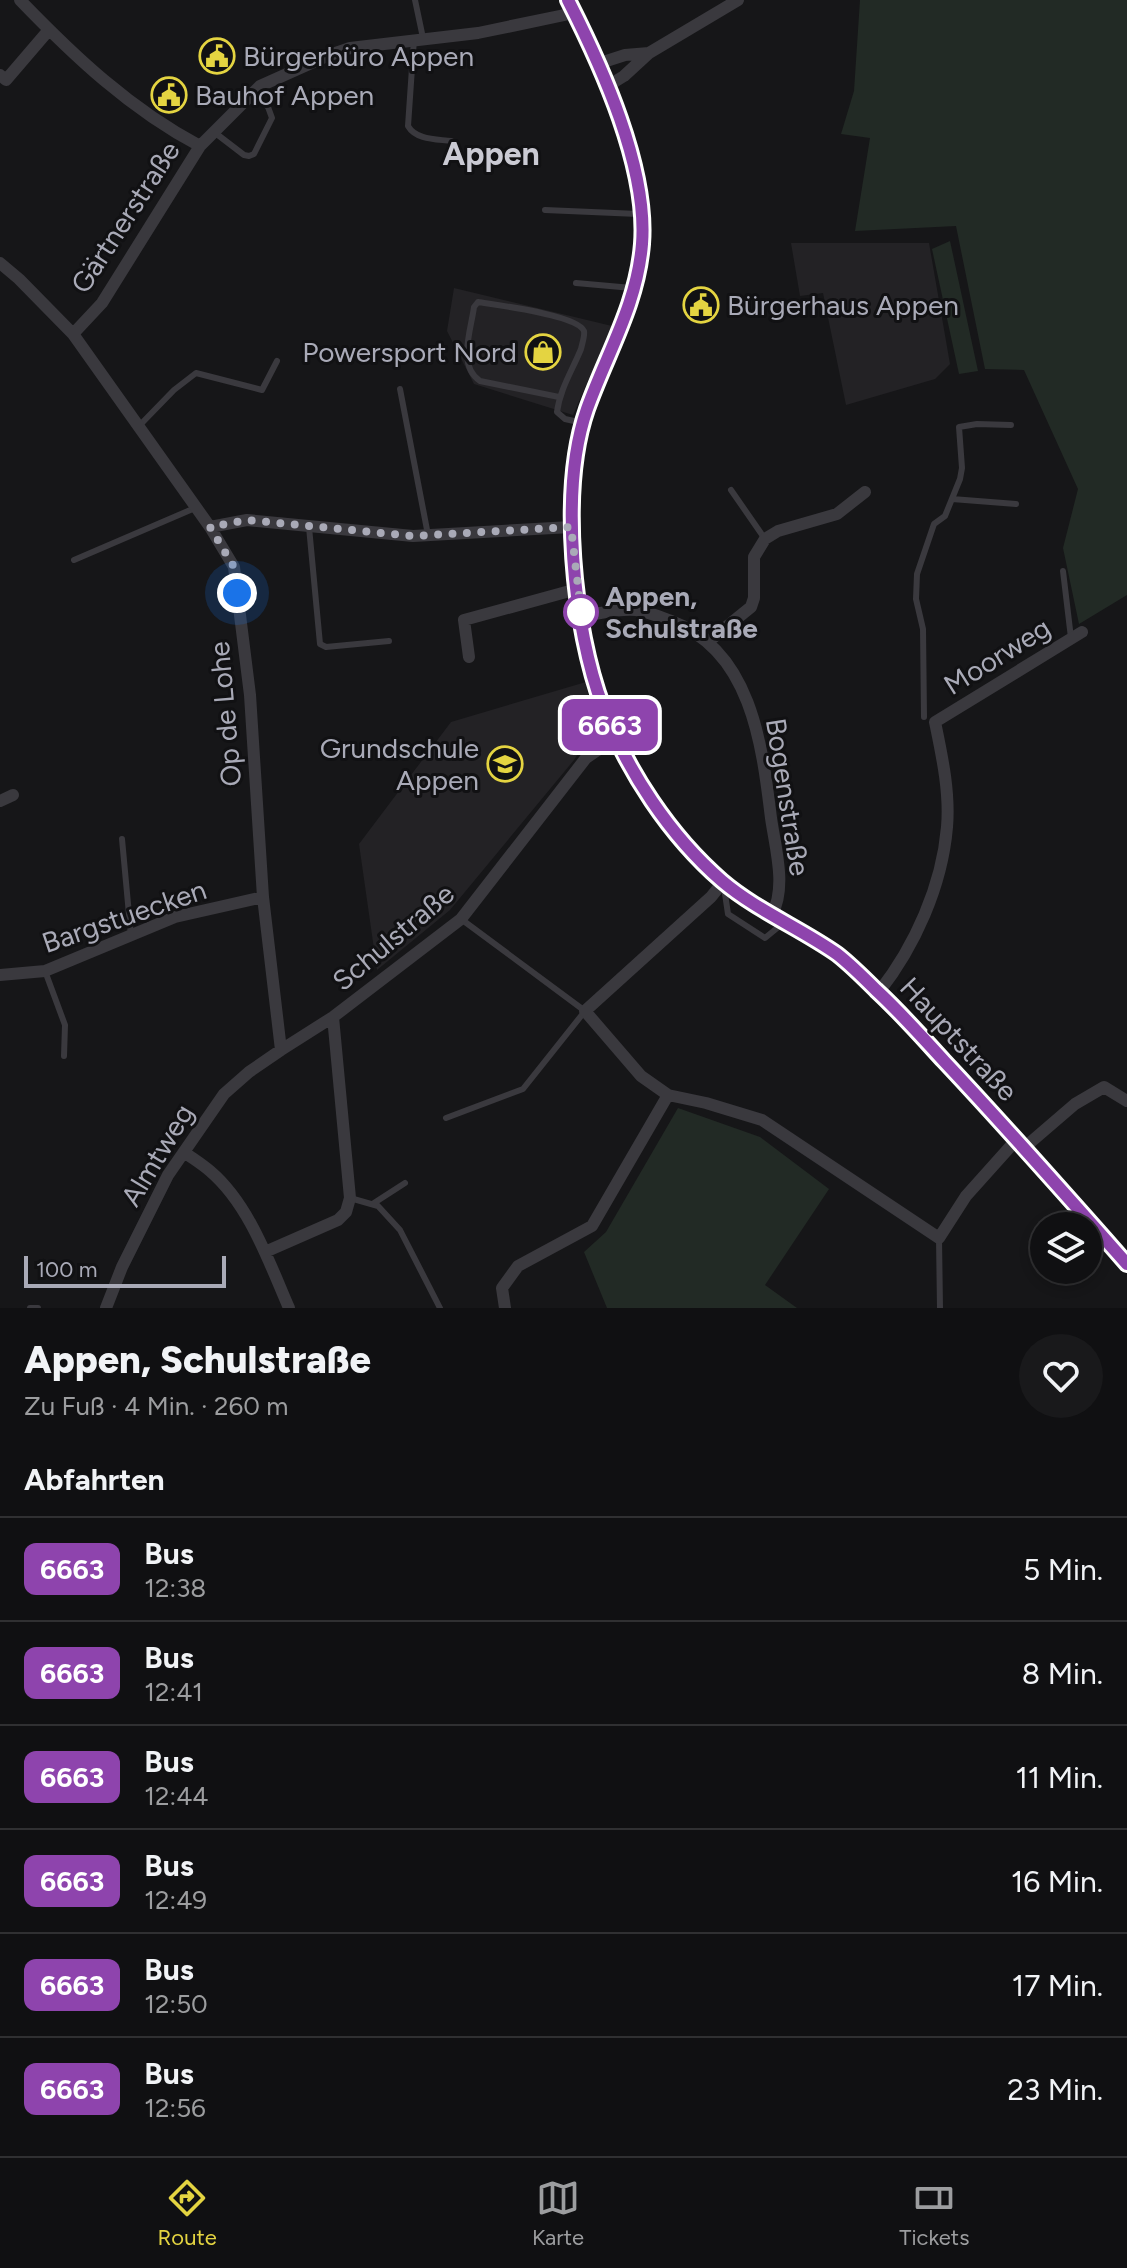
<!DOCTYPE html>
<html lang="de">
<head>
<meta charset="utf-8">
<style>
  body { margin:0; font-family:Figtree,sans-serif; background:#19191b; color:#f1f3f6; height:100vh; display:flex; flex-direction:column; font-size:30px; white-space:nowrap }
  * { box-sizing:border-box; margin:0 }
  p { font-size:26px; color:#9c9d9f }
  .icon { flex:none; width:44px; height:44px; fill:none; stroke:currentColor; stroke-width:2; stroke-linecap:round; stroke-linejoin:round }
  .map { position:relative; height:1308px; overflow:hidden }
  .details { display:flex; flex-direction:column; background:#101012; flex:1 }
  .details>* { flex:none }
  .badge { padding:0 16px; border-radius:12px; font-size:28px; line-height:52px }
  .controls { position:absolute; left:1030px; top:1212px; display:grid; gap:16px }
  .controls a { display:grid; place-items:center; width:72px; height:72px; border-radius:50%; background:#101012; box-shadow:0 4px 12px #0003,0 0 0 2px #303032; font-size:40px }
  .scale { position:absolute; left:24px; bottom:20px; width:202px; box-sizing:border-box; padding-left:8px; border:4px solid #a9aab7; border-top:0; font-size:22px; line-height:28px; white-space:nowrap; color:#a9aab7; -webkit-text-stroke:6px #111113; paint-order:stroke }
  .you { position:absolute; width:40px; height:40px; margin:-20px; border:6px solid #fff; border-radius:50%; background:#1a73e8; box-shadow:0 0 0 12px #1a73e833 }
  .map>.badge { position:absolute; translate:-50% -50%; box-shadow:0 0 0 4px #fff }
  h2 { padding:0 24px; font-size:30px; line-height:72px }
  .round { display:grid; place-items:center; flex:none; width:84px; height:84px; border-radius:42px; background:#19191b }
  .headline { display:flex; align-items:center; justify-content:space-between; height:136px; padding:0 24px }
  h1 { font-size:38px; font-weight:800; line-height:60px }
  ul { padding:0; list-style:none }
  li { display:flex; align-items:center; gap:24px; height:104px; padding:0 24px; border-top:2px solid #303032 }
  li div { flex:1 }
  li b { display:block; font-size:30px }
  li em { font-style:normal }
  li .badge { min-width:88px; font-weight:700; text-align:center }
  .menu { display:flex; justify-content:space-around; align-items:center; height:112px; border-top:2px solid #303032; background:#101012; font-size:22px; color:#9c9d9f }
  .menu a { display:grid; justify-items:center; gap:4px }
  .menu .current { color:#e4d441 }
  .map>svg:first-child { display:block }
  .built { fill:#232225 }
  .green { fill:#222a25 }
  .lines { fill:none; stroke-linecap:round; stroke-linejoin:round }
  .service { stroke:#3a393e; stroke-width:6 }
  .minor { stroke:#3a393e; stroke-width:12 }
  .secondary { stroke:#45454c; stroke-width:16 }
  .line-casing { stroke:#fff; stroke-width:18 }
  .line { stroke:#8e44ad; stroke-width:12 }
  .walk { stroke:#a9aab7; stroke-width:8; stroke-dasharray:0 14.4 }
  .stop-dot { fill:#fff; stroke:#8e44ad; stroke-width:4 }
  .labels { text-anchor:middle; stroke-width:6; stroke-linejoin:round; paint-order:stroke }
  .poi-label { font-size:28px; fill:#a9aab7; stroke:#111113; text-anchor:start }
  .street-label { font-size:28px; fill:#a9aab7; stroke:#111113 }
  .stop-label { font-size:28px; font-weight:bold; fill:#a9aab7; stroke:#111113; text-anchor:start }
  .quarter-label { font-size:32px; font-weight:bold; fill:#cacad3; stroke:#111113 }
</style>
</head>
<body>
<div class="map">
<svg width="1127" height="1308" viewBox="0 0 1127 1308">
  <rect width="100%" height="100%" fill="#161618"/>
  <path class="built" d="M791,243H929L950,364L935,379L846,405L823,293L800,296Z
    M454,288L612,326L573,415L474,384L447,331Z
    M586,682L594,729L574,760L450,910L377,970L359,844L451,722Z"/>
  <path class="green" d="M860,0H1127V595L1079,624L1063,548L1078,489L1024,370L985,369L956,226L855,231L870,138L841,134L854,91Z
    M950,241L978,371L959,374L932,249Z
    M678,1108L760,1137L829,1189L765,1285L797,1308H607L584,1252L606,1232Z"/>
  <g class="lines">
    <path class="service" d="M415,0L423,38
      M414,39L408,126C416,140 436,139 451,141
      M214,132L244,155L249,156L254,154L272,118L268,107L253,94
      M545,210L638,214
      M576,283L632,288
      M400,389L428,535
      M559,397L480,381C457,366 471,330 474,307L478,302C496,305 578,315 584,331C585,336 582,344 581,349C572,371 560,389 557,412L565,419L583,423
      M139,426L174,390L196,373L262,390L277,361
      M731,490L765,539
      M952,499L1016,504
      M309,527L320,644L326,647L389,641
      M74,560L195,508
      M1063,571L1071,638
      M924,717L923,629L916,599L917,574L934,524L945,516L960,479L962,468L959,427L977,424L1011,425
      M122,839L131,936
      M724,887L728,914L765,938L782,924
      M45,971L65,1025L64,1056
      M446,1118L523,1089L585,1011L461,919
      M350,1198L378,1206L400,1230L440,1308
      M374,1203L405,1183
      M939,1238L940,1308
      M30,1308H38"/>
    <path class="minor" d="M20,0C74,56 130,109 200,146
      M597,64L625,55L649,53
      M0,75L6,80L48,31
      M606,87L624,76L649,53L738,0
      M0,263L19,279L73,334L210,527L234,567L250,695L263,897L281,1050
      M73,334L102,303L200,146L260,86L327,56L350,48L478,33L574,13
      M210,527L247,520L413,536L571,527
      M581,616C600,614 618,608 636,610C649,612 660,617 671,621C751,650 762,744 771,818C775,847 787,887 772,914
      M709,641L751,607L754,598V557L765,539L778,531L837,514L865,492
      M469,657L464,620L577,589
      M0,801L13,795
      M723,882L711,897L585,1011L641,1076L668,1095L706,1103L762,1120L939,1238L966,1196L1017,1139
      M0,975L45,971L175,917L263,897
      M879,992C915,946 942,886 947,827C950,792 942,756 935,722L1082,632
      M1025,1147L1075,1104L1104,1087L1127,1101
      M184,1152C192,1158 202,1164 210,1171C249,1204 269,1262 289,1308
      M265,1252L338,1220L346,1212L350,1198L333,1017
      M106,1308L122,1267L168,1175L224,1094L249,1072L281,1050L333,1017L461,919L586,758L615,738
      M505,1308L502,1288L518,1266L592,1226L668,1095"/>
    <path class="secondary" d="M568,0C602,68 648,168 642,244C636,307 607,352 587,409C560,485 572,601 593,678C613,751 665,832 722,881C756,910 800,928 837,954C851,965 864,978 876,990C902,1014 925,1041 949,1067C1010,1131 1069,1197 1127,1264"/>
  </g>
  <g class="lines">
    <defs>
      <path id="line" d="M568,0C602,67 648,168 642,244C637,305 607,353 587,409C559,489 573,628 603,707C627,771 670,836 722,881C756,910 800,928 837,954C851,965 864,978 876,990C900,1012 922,1037 944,1061C1007,1128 1067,1196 1127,1264"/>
    </defs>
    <use href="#line" class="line-casing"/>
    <use href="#line" class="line"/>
    <path class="walk" d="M237,593L234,567L210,527L247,520L413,536L571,527L581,612"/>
  </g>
  <defs>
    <symbol id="civic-ring" viewBox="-11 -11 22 22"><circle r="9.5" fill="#111113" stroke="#e4d441" stroke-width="1.5"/><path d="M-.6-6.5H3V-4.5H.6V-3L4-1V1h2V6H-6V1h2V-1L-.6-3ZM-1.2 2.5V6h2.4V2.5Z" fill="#e4d441"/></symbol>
    <symbol id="shop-ring" viewBox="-11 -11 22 22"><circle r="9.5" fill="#111113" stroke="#e4d441" stroke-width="1.5"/><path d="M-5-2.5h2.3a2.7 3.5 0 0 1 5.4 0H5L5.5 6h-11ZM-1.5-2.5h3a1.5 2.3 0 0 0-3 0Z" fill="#e4d441"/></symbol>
    <symbol id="school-ring" viewBox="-11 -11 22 22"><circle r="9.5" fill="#111113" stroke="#e4d441" stroke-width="1.5"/><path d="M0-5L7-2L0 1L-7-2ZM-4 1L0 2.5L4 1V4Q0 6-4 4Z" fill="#e4d441"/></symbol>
  </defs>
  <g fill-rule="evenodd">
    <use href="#civic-ring" x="197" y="36" width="40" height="40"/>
    <use href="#civic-ring" x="149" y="75" width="40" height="40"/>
    <use href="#civic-ring" x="681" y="285" width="40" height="40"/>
    <use href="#shop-ring" x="523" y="332" width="40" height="40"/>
    <use href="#school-ring" x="485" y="744" width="40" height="40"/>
  </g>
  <circle class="stop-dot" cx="581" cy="612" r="16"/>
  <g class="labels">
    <g class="poi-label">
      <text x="243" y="66">Bürgerbüro Appen</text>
      <text x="195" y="105">Bauhof Appen</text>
      <text x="727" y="315">Bürgerhaus Appen</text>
      <text x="517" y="362" text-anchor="end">Powersport Nord</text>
      <text x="479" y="758" text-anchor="end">Grundschule<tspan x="479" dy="32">Appen</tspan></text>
    </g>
    <g class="street-label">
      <text transform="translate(125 217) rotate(-57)" y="10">Gärtnerstraße</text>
      <text transform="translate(997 656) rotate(-32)" y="10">Moorweg</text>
      <text transform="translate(225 714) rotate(-95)" y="10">Op de Lohe</text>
      <text transform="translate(788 797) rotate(81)" y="10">Bogenstraße</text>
      <text transform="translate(124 916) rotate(-19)" y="10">Bargstuecken</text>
      <text transform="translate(393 937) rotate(-40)" y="10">Schulstraße</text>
      <text transform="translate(959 1039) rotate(47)" y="10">Hauptstraße</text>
      <text transform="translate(157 1155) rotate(-59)" y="10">Almtweg</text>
    </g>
    <g class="stop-label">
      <text x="605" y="606">Appen,<tspan x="605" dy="32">Schulstraße</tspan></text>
    </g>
    <g class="quarter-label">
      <text x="491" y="165">Appen</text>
    </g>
  </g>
</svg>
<div class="controls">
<a><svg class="icon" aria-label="layers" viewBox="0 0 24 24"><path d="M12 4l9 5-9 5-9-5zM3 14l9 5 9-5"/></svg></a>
</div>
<div class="scale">100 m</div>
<div class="you" style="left:237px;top:593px"></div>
<b class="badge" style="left:610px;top:725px;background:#8e44ad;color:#fff">6663</b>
</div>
<section class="details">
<div class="headline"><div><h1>Appen, Schulstraße</h1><p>Zu Fuß · 4 Min. · 260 m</p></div><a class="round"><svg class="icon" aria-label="heart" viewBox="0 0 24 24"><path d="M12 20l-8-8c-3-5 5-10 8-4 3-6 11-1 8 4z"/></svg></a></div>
<h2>Abfahrten</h2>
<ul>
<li><span class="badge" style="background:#8e44ad;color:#fff">6663</span><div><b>Bus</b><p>12:38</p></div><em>5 Min.</em></li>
<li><span class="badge" style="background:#8e44ad;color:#fff">6663</span><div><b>Bus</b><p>12:41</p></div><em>8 Min.</em></li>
<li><span class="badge" style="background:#8e44ad;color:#fff">6663</span><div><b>Bus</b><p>12:44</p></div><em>11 Min.</em></li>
<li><span class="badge" style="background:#8e44ad;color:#fff">6663</span><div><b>Bus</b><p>12:49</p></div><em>16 Min.</em></li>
<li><span class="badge" style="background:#8e44ad;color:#fff">6663</span><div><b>Bus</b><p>12:50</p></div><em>17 Min.</em></li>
<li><span class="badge" style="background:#8e44ad;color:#fff">6663</span><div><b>Bus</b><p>12:56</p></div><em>23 Min.</em></li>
</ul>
</section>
<nav class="menu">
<a class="current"><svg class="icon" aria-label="directions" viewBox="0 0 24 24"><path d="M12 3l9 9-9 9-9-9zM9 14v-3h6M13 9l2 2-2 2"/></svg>Route</a>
<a><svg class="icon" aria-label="map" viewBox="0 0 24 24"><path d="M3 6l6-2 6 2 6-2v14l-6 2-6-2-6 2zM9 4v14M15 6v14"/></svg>Karte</a>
<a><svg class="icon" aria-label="tickets" viewBox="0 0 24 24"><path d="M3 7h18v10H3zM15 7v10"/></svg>Tickets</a>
</nav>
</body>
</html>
